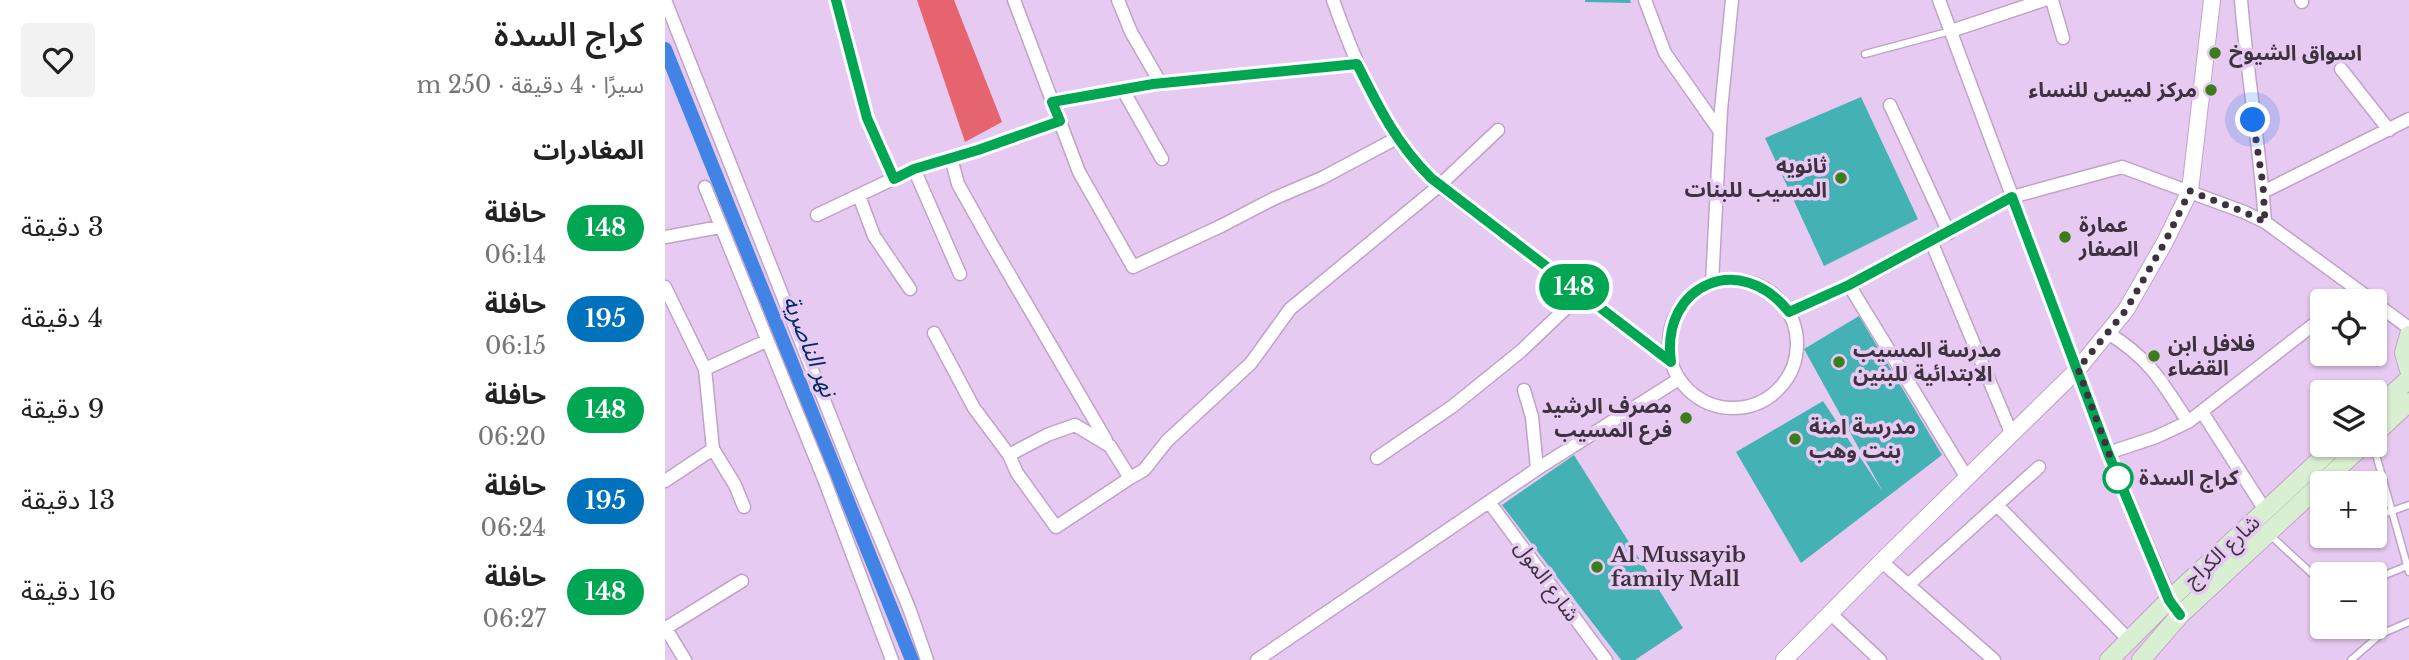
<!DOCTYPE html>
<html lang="ar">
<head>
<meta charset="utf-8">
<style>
  body { margin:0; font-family:"Libre Baskerville","Noto Sans Arabic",serif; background:#f2f2f2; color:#222; direction:rtl; height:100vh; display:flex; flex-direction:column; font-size:26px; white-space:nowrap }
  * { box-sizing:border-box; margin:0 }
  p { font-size:23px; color:#767676 }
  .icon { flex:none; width:38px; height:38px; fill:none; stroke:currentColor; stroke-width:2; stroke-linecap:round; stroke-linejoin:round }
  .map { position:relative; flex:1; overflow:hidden; direction:ltr }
  .side { display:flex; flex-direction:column; background:#fff; width:665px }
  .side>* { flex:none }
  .badge { padding:0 14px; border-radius:23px; font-size:24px; line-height:46px }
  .buttons { position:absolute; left:1645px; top:289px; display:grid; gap:14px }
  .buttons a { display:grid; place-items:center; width:77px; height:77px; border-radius:7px; background:#fff; box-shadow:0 2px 5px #0004; font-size:35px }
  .you { position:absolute; width:35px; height:35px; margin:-18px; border:5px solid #fff; border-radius:50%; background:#1a73e8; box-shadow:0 0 0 10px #1a73e833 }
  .map>.badge { position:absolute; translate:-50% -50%; box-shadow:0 0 0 4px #fff }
  h2 { padding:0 21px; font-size:26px; line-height:63px }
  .round { display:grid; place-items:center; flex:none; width:74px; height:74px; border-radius:7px; background:#f2f2f2 }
  .head { display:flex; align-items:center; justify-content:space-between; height:119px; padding:0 21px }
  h1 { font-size:33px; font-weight:600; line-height:52px }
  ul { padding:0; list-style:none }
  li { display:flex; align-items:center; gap:21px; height:91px; padding:0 21px }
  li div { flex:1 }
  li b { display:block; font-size:26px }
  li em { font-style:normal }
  li .badge { min-width:77px; font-weight:700; text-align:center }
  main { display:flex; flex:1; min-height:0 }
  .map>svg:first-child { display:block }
  .forest { fill:#e6646e }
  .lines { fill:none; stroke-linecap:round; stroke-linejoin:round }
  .canal { stroke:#4184e5; stroke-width:14 }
  .building { fill:#44b1b4 }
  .service-casing { stroke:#c0a3c9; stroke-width:9 }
  .minor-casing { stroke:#c0a3c9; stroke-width:15 }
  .tertiary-casing { stroke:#c0a3c9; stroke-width:18 }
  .secondary-casing { stroke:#c0a3c9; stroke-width:20 }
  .service { stroke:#fff; stroke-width:6 }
  .minor { stroke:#fff; stroke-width:12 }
  .tertiary { stroke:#fff; stroke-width:16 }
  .secondary { stroke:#d9efd1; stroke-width:18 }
  .line-casing { stroke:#fff; stroke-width:16 }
  .line { stroke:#00a651; stroke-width:10 }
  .walk { stroke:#3e3241; stroke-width:7; stroke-dasharray:0 12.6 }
  .poi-dot { fill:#3b7c1d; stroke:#e7caf1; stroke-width:2.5 }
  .stop-dot { fill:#fff; stroke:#00a651; stroke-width:3.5 }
  .labels { text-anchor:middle; stroke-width:7; stroke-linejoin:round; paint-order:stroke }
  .poi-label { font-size:21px; font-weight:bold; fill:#3e3241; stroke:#e7caf1; text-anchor:start }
  .stop-label { font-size:21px; font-weight:bold; fill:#3e3241; stroke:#e7caf1; text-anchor:start }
  .street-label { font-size:21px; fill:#3e3241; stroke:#e7caf1 }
  .water-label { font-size:23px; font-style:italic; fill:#002b67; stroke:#e7caf1 }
</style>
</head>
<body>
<main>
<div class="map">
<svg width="1744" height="660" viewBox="0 0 1744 660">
  <rect width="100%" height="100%" fill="#e7caf1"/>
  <path class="forest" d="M252,0H289L337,122L300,142Z"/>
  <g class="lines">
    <path class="canal" d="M0,49L247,660"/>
  </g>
  <path class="building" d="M920,0H965L966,3L920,2Z
    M1196,97L1253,219L1159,266L1100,138Z
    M1194,316L1277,455L1136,563L1071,452L1158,401L1218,492L1139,349Z
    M909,455L1018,628L970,660H956L837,505Z"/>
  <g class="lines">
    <defs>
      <path id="service" d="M1200,54L1286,31
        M1708,444L1744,572
        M1710,517L1744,505
        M1605,535L1657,583
        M1710,579L1742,566
        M1686,660L1716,634L1744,622"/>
      <path id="minor" d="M0,0L190,478L244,608L262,660
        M171,0L202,118L229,179
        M349,0L414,172L468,267L556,226L610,198L657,178L732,138
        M453,0L466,32L496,84
        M668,0C691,65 718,128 766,179L1006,362
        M980,0L1000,53L1054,130
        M1274,0L1443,453L1507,603
        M1387,0L1398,38
        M1576,0C1582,74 1595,148 1600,222
        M1636,0L1637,2
        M1286,31L1379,0
        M1676,69L1724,130
        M458,90L497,159
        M387,102L488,84L692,64
        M1225,105L1284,233
        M286,158L293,184L326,243L441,440
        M249,169L295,274
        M40,187L159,479L227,660
        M1598,192L1744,119
        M194,196L209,236L245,289
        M152,215L249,169L313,150L395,121
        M0,237L55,227
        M1266,241L1347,435
        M1004 344a64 64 0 1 1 128 0a64 64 0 1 1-128 0Z
        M1047,283L1056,110L1067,0
        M1184,285L1302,478
        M0,287L40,369L48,449L70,485L79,507
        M1679,301L1693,290
        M1710,303L1744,328
        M1124,312L1184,285L1347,197L1457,167L1579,212L1600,222L1708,301
        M269,333L309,408L344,455L382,435L410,425L445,446L465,478L479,470L502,441L586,363L625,309L775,185L833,130
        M1443,333C1485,359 1497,382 1523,422
        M40,369L101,341
        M859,390L867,417L872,469
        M1537,412L1600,510
        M1443,453L1491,437L1523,422L1657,318
        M344,455L352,473L391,527L465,478
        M712,458L788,406L856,351L917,293
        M0,481L48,449
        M824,502L941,660
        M1332,505L1464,640
        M1216,561L1329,660
        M1243,585L1374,467
        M1165,613L1215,660
        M0,627L20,660
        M1,628L77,581
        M592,660L872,469L1014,379"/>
      <path id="tertiary" d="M1119,660L1221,557L1413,369L1461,310L1500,242L1525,191L1547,0"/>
      <path id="secondary" d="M1744,335L1739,353L1744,370
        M1710,410L1744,379
        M1710,434L1744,402
        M1657,483L1699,444
        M1444,660L1504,600L1672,444
        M1476,660L1515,615L1657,483"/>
    </defs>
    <use href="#service" class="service-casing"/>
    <use href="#minor" class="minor-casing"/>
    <use href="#tertiary" class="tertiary-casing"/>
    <use href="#secondary" class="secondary-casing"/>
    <use href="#service" class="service"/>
    <use href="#minor" class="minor"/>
    <use href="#tertiary" class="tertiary"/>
    <use href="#secondary" class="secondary"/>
  </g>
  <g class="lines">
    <defs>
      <path id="line" d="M171,0L202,118L229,179L249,169L313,150L395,121L387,102L488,84L692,64C714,108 731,143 766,178L1006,362C995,284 1076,250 1124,312L1184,285L1347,197L1443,453L1504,600L1515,615"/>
    </defs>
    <use href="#line" class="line-casing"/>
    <use href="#line" class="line"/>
    <path class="walk" d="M1453,478L1413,369L1461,310L1500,242L1525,191L1579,212L1600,222L1598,185L1588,120"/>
  </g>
  <g class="poi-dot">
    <circle cx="1550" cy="53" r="7"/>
    <circle cx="1546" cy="90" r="7"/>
    <circle cx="1176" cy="178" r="7"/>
    <circle cx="1400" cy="237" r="7"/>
    <circle cx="1489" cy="356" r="7"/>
    <circle cx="1174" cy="362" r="7"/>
    <circle cx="1021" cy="418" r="7"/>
    <circle cx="1130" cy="439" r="7"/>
    <circle cx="932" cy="567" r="7"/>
  </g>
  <circle class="stop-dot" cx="1453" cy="478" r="14"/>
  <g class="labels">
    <g class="poi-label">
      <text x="1564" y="60">اسواق الشيوخ</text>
      <text x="1532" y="97" text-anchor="end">مركز لميس للنساء</text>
      <text x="1162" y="173" text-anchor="end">ثانويه<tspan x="1162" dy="24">المسيب للبنات</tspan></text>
      <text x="1414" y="232">عمارة<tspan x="1414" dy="24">الصفار</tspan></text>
      <text x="1503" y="351">فلافل ابن<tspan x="1503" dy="24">القضاء</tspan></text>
      <text x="1188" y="357">مدرسة المسيب<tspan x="1188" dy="24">الابتدائية للبنين</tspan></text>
      <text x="1007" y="413" text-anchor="end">مصرف الرشيد<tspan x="1007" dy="24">فرع المسيب</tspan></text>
      <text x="1144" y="434">مدرسة امنة<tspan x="1144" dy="24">بنت وهب</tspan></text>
      <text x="946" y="562">Al Mussayib<tspan x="946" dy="24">family Mall</tspan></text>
    </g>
    <g class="stop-label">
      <text x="1474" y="485">كراج السدة</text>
    </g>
    <g class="street-label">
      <text transform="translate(1557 551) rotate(-43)" y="7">شارع الكراج</text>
      <text transform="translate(882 581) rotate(54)" y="7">شارع المول</text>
    </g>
    <g class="water-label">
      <text transform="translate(145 346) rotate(68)" y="8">نهر الناصرية</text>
    </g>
  </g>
</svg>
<div class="buttons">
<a><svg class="icon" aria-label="locate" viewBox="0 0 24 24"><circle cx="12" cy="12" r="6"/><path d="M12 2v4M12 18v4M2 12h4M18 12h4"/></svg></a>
<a><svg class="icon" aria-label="layers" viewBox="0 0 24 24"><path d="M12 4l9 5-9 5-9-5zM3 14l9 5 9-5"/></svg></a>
<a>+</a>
<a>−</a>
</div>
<div class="you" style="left:1588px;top:120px"></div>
<b class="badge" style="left:909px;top:287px;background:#00a651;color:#fff">148</b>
</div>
<section class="side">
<div class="head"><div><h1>كراج السدة</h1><p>سيرًا · 4 دقيقة · 250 m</p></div><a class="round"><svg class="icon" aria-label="heart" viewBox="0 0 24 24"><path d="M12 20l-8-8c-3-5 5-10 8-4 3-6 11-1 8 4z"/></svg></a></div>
<h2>المغادرات</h2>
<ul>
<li><span class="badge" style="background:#00a651;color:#fff">148</span><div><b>حافلة</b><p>06:14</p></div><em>3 دقيقة</em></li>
<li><span class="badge" style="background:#0072bc;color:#fff">195</span><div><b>حافلة</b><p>06:15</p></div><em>4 دقيقة</em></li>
<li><span class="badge" style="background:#00a651;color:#fff">148</span><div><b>حافلة</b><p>06:20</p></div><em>9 دقيقة</em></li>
<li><span class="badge" style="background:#0072bc;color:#fff">195</span><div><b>حافلة</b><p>06:24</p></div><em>13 دقيقة</em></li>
<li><span class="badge" style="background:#00a651;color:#fff">148</span><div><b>حافلة</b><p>06:27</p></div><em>16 دقيقة</em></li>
</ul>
</section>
</main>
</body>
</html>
